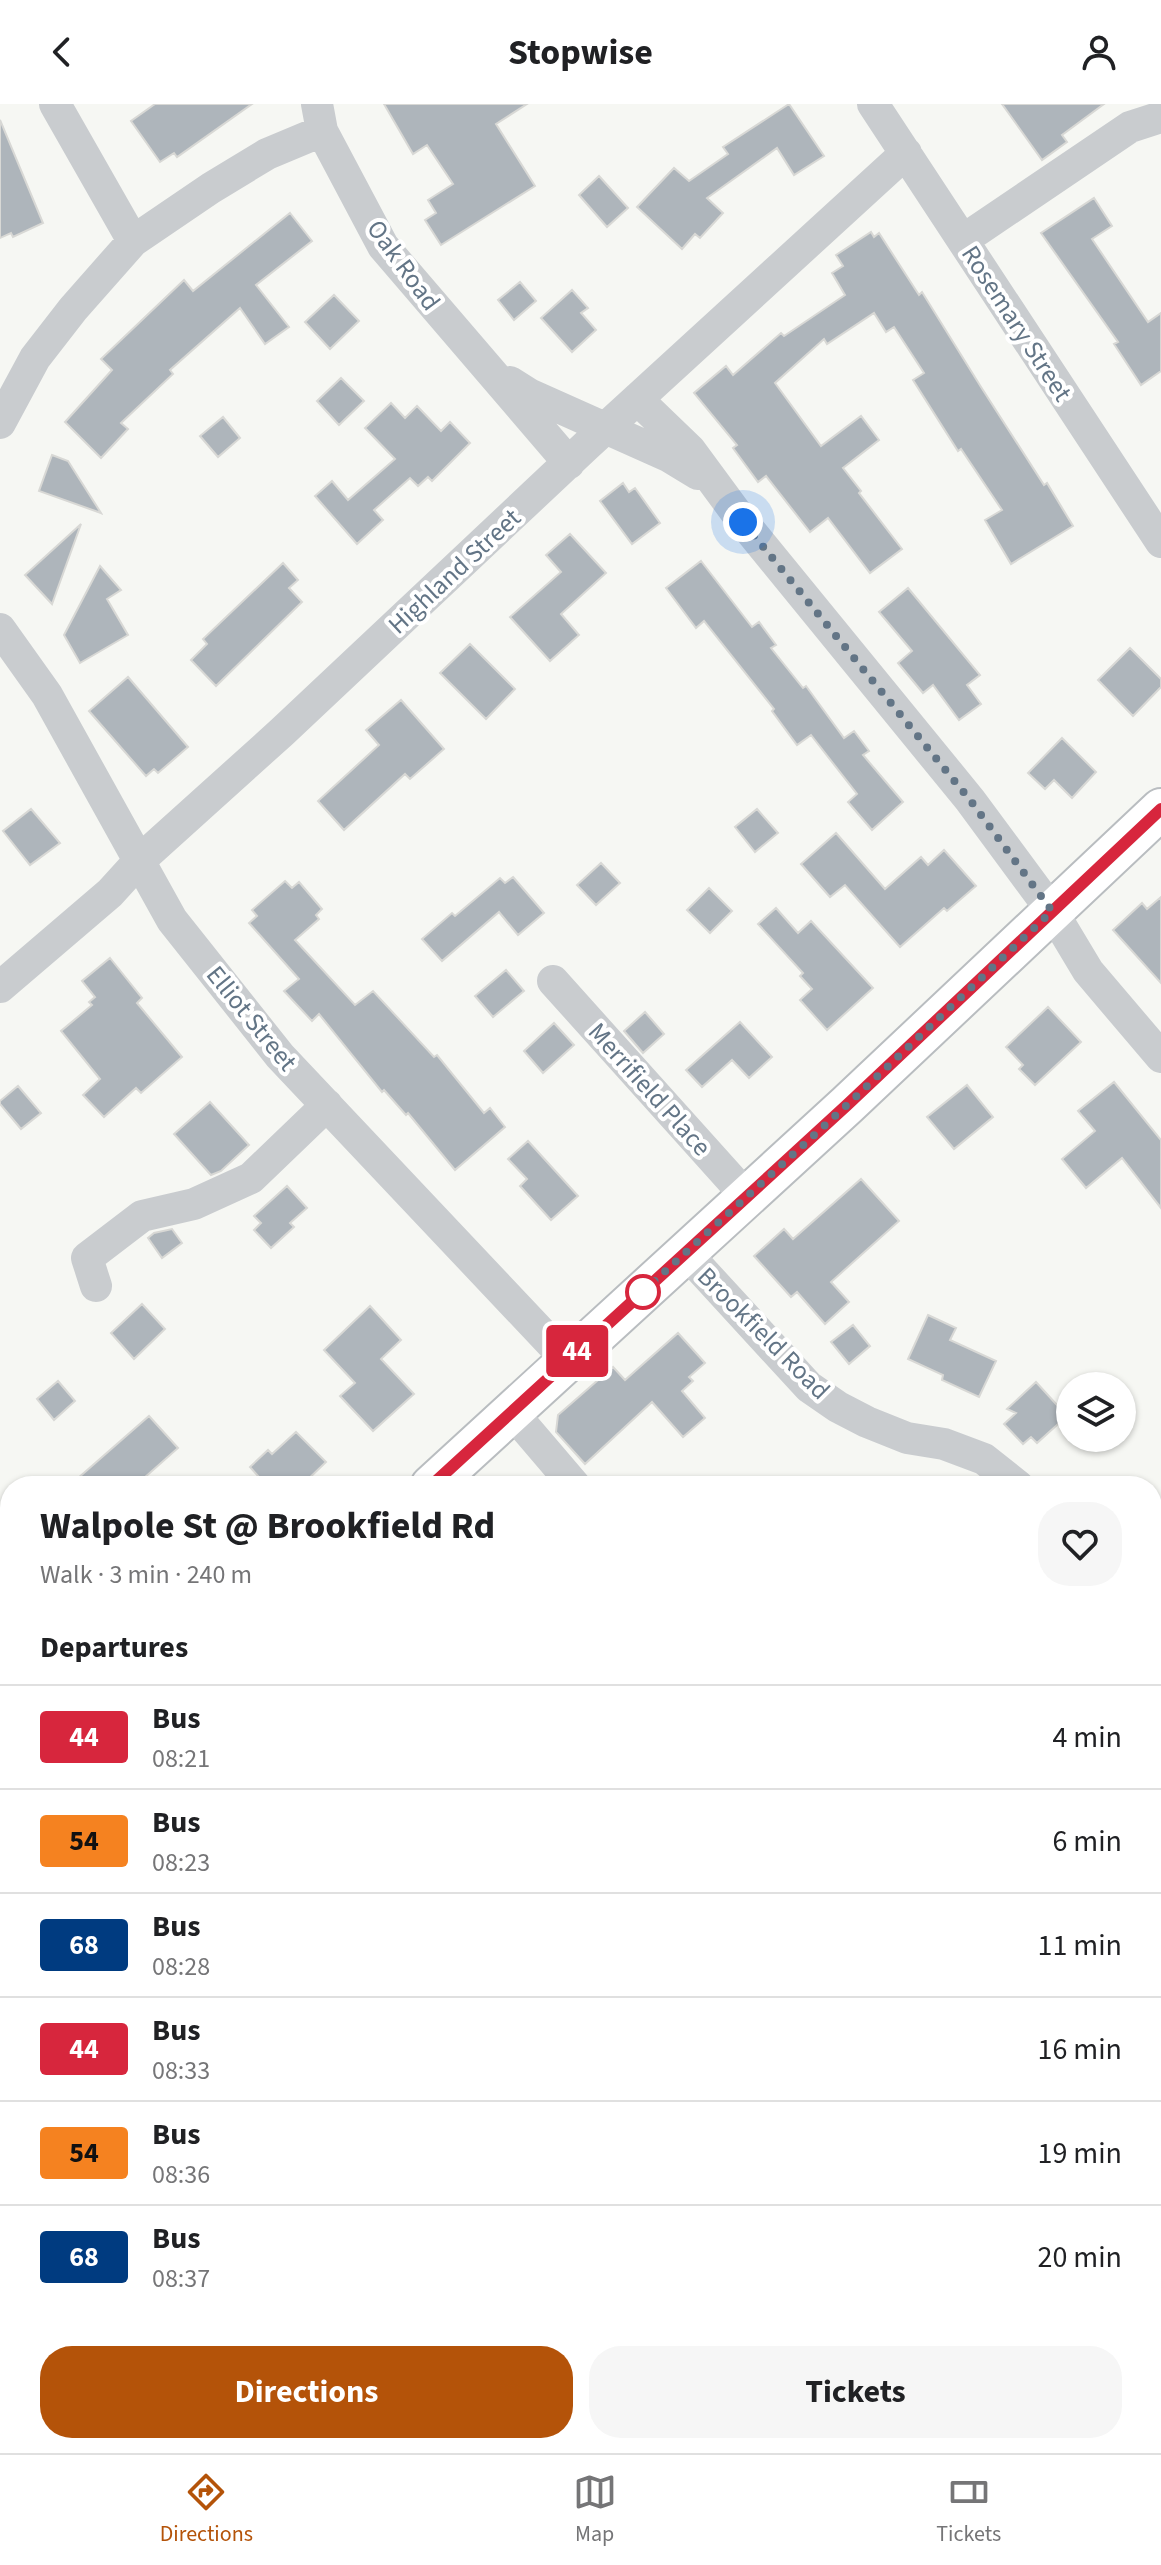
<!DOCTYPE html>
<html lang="en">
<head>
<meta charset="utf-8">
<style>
  body { margin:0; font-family:"Source Sans 3",sans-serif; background:#f6f6f6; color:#202124; height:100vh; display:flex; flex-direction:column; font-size:30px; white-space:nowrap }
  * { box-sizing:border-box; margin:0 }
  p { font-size:26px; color:#757577 }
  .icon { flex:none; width:44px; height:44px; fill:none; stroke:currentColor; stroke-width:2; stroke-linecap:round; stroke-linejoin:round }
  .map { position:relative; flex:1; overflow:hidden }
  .drawer { position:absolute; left:0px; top:1372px; width:1162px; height:978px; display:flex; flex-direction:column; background:#fff; border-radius:32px 32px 0 0; box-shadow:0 2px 6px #0004 }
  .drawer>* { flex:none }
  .badge { padding:0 16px; border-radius:6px; font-size:28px; line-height:52px }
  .controls { position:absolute; left:1056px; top:1268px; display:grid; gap:16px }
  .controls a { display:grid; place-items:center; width:80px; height:80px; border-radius:50%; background:#fff; box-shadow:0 2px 6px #0004; font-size:40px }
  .you { position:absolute; width:40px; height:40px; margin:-20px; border:6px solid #fff; border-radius:50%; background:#1a73e8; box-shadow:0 0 0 12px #1a73e833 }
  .map>.badge { position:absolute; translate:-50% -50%; box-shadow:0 0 0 4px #fff }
  h2 { padding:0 40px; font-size:30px; line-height:72px }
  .round { display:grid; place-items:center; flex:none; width:84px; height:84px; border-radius:32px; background:#f6f6f6 }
  .headline { display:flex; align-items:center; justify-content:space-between; height:136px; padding:0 40px }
  h1 { font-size:38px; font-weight:700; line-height:60px }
  .action { display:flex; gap:16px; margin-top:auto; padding:16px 40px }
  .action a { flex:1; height:92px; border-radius:32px; background:#b45309; color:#fff; font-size:32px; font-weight:700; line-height:92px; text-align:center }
  .action a+a { background:#f6f6f6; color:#202124 }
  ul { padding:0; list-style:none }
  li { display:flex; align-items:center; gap:24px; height:104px; padding:0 40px; border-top:2px solid #e0e0e0 }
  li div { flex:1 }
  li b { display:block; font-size:30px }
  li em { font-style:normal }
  li .badge { min-width:88px; font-weight:700; text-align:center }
  header { display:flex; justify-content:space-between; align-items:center; height:104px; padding:0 40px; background:#fff; font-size:36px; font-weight:700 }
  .tab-bar { display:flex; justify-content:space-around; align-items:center; height:112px; border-top:2px solid #e0e0e0; background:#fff; font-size:22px; color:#757577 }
  .tab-bar a { display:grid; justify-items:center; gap:4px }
  .tab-bar .active { color:#b45309 }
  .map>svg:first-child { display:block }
  .building { fill:#aeb5bb; stroke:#d8d8d5; stroke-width:2 }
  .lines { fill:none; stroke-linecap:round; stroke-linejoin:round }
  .major-casing { stroke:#b9bdc0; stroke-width:44 }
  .path { stroke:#c2c3c5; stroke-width:5; stroke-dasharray:4 4; stroke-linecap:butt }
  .minor { stroke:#c9cccf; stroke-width:32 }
  .major { stroke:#fff; stroke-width:40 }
  .line-casing { stroke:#fff; stroke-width:18 }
  .line { stroke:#d7263d; stroke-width:12 }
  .walk { stroke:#637586; stroke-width:8; stroke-dasharray:0 14.4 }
  .stop-dot { fill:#fff; stroke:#d7263d; stroke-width:4 }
  .labels { text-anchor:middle; stroke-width:8; stroke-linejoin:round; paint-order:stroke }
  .street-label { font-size:26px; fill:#637586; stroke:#fff }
</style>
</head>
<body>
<header><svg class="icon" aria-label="back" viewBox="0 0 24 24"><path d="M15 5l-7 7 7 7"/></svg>Stopwise<svg class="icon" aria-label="person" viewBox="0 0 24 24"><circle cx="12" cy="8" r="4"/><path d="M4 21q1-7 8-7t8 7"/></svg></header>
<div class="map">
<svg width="1161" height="2349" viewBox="0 0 1161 2349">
  <rect width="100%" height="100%" fill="#f6f7f3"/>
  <path class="building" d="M155,0H252L177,53L174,49L160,58L131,17Z
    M384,0H527L496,20L535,82L441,141L425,116L436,109L428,96L453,80L427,41L413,50Z
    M789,0L824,52L794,71L777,44L707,94L723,109L700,134L695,130L682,145L637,103L674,64L689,77L728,50L723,43Z
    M1002,0H1104L1062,31L1067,38L1042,56Z
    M0,16L43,119L13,133L11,129L0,134Z
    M599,72L628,104L607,123L579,91Z
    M1094,94L1112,122L1092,135L1148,218L1161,209V267L1141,281L1114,240L1118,238L1041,129Z
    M290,109L312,137L256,181L289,223L265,240L240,204L170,266L173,270L121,319L128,325L101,354L65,318L112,266L101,255L184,176L193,187Z
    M871,128L874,133L879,129L919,191L922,188L981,283L1044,381L1047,379L1073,422L1011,460L985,416L1002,406L961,345L958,347L913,276L924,269L894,223L886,228L874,209L827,240L824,235L775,279L821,342L861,312L879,336L843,364L861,387L859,389L902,445L870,469L828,414L810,428L766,372L758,378L733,344L737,341L694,289L726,262L733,271L781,229L784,232L845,191L832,169L843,162L836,151Z
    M520,178L536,197L514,216L498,196Z
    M572,186L588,204L581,209L596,226L572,248L541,214Z
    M334,191L359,217L330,245L305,218Z
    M341,274L364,297L339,321L317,297Z
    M391,299L405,314L417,302L441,327L450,318L470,339L432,377L428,373L418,382L410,374L374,406L383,416L357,440L315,392L332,377L348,396L395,355L365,324Z
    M223,313L240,334L218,353L200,332Z
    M52,351L68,357L101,409L39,387Z
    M623,379L629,388L635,384L660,419L632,440L600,397Z
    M81,420L52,500L25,471Z
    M570,430L606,469L561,510L579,531L550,557L510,513L561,468L546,451Z
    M701,457L752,523L759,518L776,541L771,544L803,584L806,582L844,634L854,627L869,647L863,651L903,698L872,726L848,698L857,690L811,631L797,641L772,607L774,605L704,517L696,524L666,484Z
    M283,459L298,476L289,484L302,498L216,582L191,556L207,540L203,535Z
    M100,462L121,486L107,495L128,531L80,559L64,531Z
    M908,484L980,571L967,581L981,600L959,616L933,581L923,589L898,559L912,547L879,508Z
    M470,540L515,585L486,615L440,569Z
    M1130,544L1161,575V583L1133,612L1098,576Z
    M128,573L188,643L158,669L154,665L146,672L89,607Z
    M401,596L444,645L410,675L405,670L344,726L318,697L379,641L366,626Z
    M1062,634L1096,668L1072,694L1054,676L1045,685L1028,669Z
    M31,705L60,739L30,761L3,727Z
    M757,705L778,729L755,748L735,723Z
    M836,729L885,785L921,753L928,761L944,746L976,782L947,807L944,804L900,843L845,781L830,793L801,760Z
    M601,759L620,779L596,801L577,781Z
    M513,773L544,809L518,831L499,808L442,857L422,835L452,809L455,812L500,774L505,779Z
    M285,777L292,784L299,778L322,805L316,811L319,815L295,836L355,901L373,887L434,953L437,951L484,1009L490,1004L505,1023L455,1066L408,1009L406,1011L384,986L382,988L319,910L312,917L284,887L299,875L249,819L257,812L252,806Z
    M709,784L732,807L710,829L687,806Z
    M1161,793V879L1113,826L1142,799L1147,805Z
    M776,804L798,829L811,817L873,884L827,926L800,896L812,885L800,872L803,869L758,820Z
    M110,854L142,894L137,899L182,953L141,989L136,984L104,1013L83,991L100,975L61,927L92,901L89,898L95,893L82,877Z
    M506,866L524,887L493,913L475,892Z
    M1048,903L1081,938L1035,981L1019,965L1023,961L1006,943Z
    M645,908L664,930L643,949L624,927Z
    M740,918L772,953L749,974L732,956L702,983L686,966Z
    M554,919L574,941L543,969L524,947Z
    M1114,978L1161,1036V1104L1122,1054L1086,1084L1062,1055L1095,1027L1078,1007Z
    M967,981L993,1013L954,1045L927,1013Z
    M18,982L41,1009L21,1025L0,1000V997Z
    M210,998L249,1041L221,1067L211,1071L174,1030Z
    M528,1037L578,1092L551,1116L520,1082L527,1075L508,1055Z
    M861,1075L899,1117L831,1178L849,1198L825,1220L797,1188L791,1193L754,1152L784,1125L793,1135Z
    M287,1082L307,1104L290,1119L294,1123L271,1144L254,1126L261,1119L254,1112Z
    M172,1125L182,1139L162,1154L148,1134L154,1129Z
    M142,1200L165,1225L134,1255L111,1229Z
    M370,1202L401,1236L381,1255L414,1290L373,1327L340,1292L355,1279L324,1246Z
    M928,1211L956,1224L950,1236L996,1257L979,1293L942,1276L943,1271L908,1255Z
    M853,1221L870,1242L849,1260L831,1238Z
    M678,1229L705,1259L689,1273L693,1277L682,1287L705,1314L683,1333L652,1298L585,1360L556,1328L558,1311L613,1263L625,1276Z
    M58,1277L75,1297L54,1316L37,1295Z
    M1036,1278L1067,1312L1037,1339L1031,1333L1023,1340L1004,1320L1016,1309L1007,1305Z
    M149,1312L178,1344L135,1382H69Z
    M296,1328L326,1358L301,1382H267L250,1363L268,1346L272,1350Z"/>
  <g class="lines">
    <defs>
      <path id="major" d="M431,1382L847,1001L1161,705
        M0,1947L10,1932"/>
    </defs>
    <use href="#major" class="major-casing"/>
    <path class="path" d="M0,1489L10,1490"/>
    <path class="minor" d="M55,0L133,137
      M317,0L322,27L383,142L569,359
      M873,0L1161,438
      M963,136L1130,23L1161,13
      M510,278L529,290L670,353L698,370
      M637,295L690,346L743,418L970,696L1052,807L1088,867L1161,953
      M0,319L35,254L73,205L133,137L211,84L267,50L322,27
      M0,525L47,591L172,816L280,952L567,1256
      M553,877L747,1093
      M0,883L110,789L140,756L282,628L587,341L906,49
      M686,1149L809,1283L838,1303L867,1318L907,1334L944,1340L984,1355L1018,1382
      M96,1182L87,1154L142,1112L194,1100L251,1074L327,1001
      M511,1307L575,1382
      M0,1440L10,1451
      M1152,1549L1161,1561
      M0,2043L10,2052
      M1152,2061L1161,2072
      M0,2227L10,2217
      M0,2301L6,2306L10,2302
      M262,2340L268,2349
      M738,2340L743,2349"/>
    <use href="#major" class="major"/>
  </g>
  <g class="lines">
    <defs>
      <path id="line" d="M431,1382L847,1001L1161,705"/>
    </defs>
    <use href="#line" class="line-casing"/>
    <use href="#line" class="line"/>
    <path class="walk" d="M643,1188L638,1192L847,1001L1052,807L970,696L743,418"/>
  </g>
  <circle class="stop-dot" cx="643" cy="1188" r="16"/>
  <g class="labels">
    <g class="street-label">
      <text transform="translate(404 161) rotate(54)" y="9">Oak Road</text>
      <text transform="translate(1017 219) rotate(57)" y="9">Rosemary Street</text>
      <text transform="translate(454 467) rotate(-43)" y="9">Highland Street</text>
      <text transform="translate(252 914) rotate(51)" y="9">Elliot Street</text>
      <text transform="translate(650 985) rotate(48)" y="9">Merrifield Place</text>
      <text transform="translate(764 1229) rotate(45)" y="9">Brookfield Road</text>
    </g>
  </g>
</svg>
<div class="controls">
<a><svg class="icon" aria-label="layers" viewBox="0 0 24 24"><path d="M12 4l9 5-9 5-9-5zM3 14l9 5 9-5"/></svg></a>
</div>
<div class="you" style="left:743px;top:418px"></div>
<b class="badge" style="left:577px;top:1247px;background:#d7263d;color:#fff">44</b>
<section class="drawer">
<div class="headline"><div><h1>Walpole St @ Brookfield Rd</h1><p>Walk · 3 min · 240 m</p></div><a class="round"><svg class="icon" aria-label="heart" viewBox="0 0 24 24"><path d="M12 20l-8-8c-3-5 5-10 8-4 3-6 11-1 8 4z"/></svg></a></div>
<h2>Departures</h2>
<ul>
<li><span class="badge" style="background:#d7263d;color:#fff">44</span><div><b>Bus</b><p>08:21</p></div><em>4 min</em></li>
<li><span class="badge" style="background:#f58220;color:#111">54</span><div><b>Bus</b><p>08:23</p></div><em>6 min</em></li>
<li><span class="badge" style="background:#003b80;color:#fff">68</span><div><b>Bus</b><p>08:28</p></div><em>11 min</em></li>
<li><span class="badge" style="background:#d7263d;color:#fff">44</span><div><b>Bus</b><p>08:33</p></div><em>16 min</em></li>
<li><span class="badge" style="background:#f58220;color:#111">54</span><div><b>Bus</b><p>08:36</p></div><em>19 min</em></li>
<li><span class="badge" style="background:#003b80;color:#fff">68</span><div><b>Bus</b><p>08:37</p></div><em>20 min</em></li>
</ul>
<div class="action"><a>Directions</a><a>Tickets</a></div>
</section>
</div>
<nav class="tab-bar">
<a class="active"><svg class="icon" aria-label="directions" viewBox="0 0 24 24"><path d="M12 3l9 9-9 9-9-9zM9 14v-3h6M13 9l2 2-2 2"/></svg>Directions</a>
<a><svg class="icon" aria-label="map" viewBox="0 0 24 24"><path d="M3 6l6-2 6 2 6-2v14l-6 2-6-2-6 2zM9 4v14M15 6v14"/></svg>Map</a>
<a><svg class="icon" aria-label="tickets" viewBox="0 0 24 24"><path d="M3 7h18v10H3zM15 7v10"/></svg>Tickets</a>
</nav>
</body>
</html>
